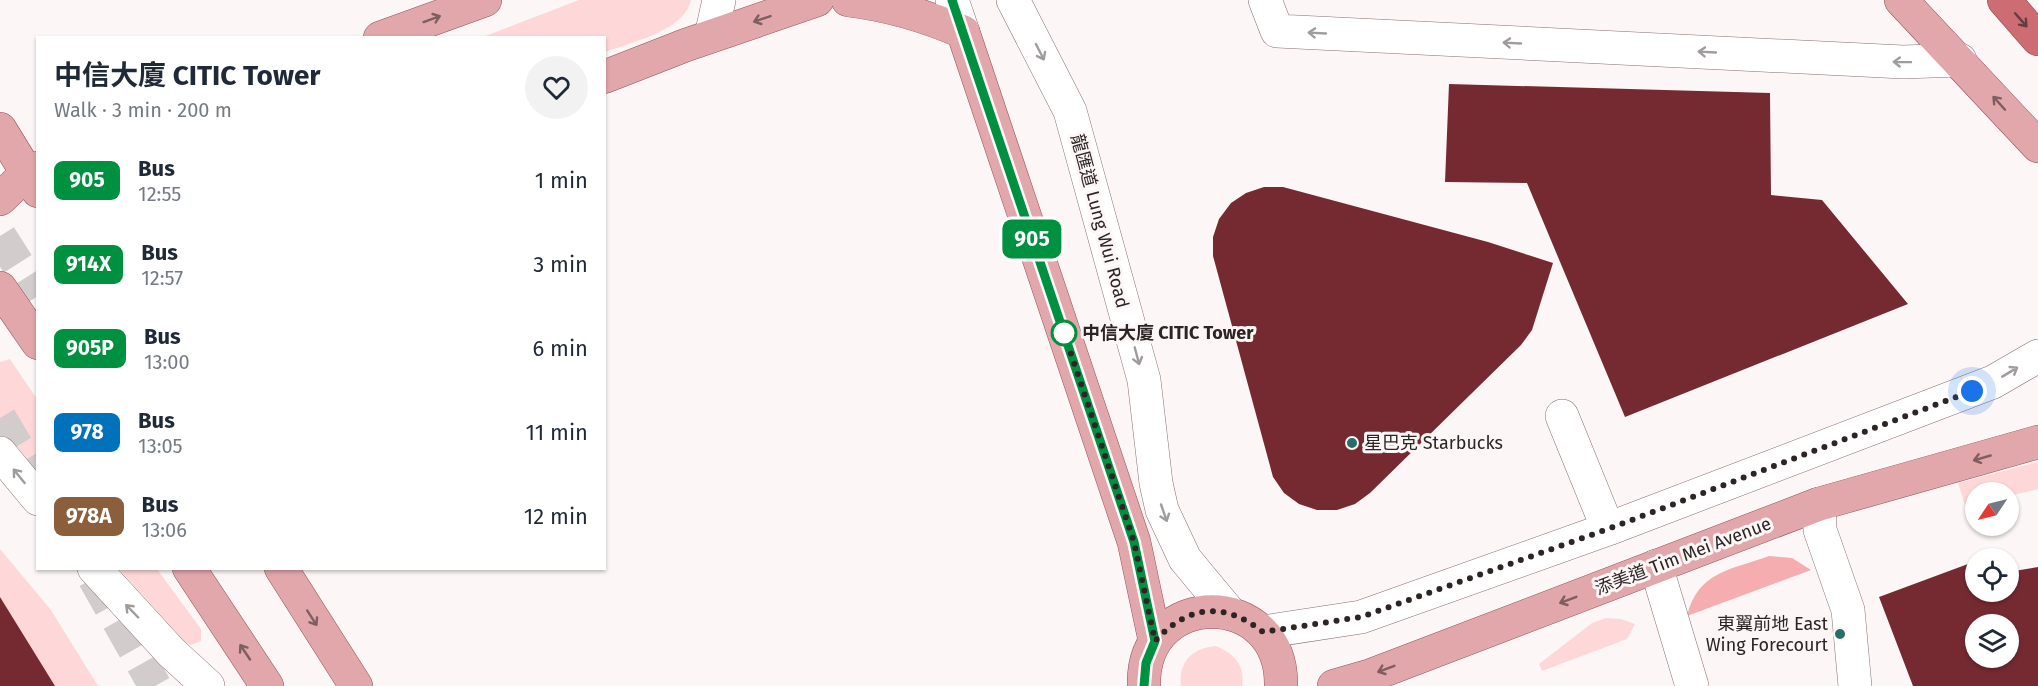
<!DOCTYPE html>
<html lang="en">
<head>
<meta charset="utf-8">
<style>
  body { margin:0; font-family:"Fira Sans","Noto Sans TC",sans-serif; background:#f2f2f3; color:#1f2937; height:100vh; display:flex; flex-direction:column; font-size:22px; white-space:nowrap }
  * { box-sizing:border-box; margin:0 }
  p { font-size:20px; color:#747a83 }
  .icon { flex:none; width:33px; height:33px; fill:none; stroke:currentColor; stroke-width:2; stroke-linecap:round; stroke-linejoin:round }
  .map { position:relative; flex:1; overflow:hidden }
  .panel { position:absolute; left:36px; top:36px; width:570px; height:534px; display:flex; flex-direction:column; background:#fff; border-radius:0px; box-shadow:0 2px 4px #0004 }
  .panel>* { flex:none }
  .badge { padding:0 12px; border-radius:9px; font-size:21px; line-height:39px }
  .needle { width:39px; rotate:235deg }
  .fabs { position:absolute; left:1965px; top:482px; display:grid; gap:12px }
  .fabs a { display:grid; place-items:center; width:54px; height:54px; border-radius:50%; background:#fff; box-shadow:0 2px 4px #0004; font-size:30px }
  .you { position:absolute; width:30px; height:30px; margin:-15px; border:4px solid #fff; border-radius:50%; background:#1a73e8; box-shadow:0 0 0 9px #1a73e833 }
  .map>.badge { position:absolute; translate:-50% -50%; box-shadow:0 0 0 3px #fff }
  .round { display:grid; place-items:center; flex:none; width:63px; height:63px; border-radius:32px; background:#f2f2f3 }
  .head { display:flex; align-items:center; justify-content:space-between; height:102px; padding:0 18px }
  h1 { font-size:28px; font-weight:700; line-height:45px }
  ul { padding:0; list-style:none }
  li { display:flex; align-items:center; gap:18px; height:84px; padding:0 18px }
  li div { flex:1 }
  li b { display:block; font-size:22px }
  li em { font-style:normal }
  li .badge { min-width:66px; font-weight:700; text-align:center }
  .map>svg:first-child { display:block }
  .green { fill:#fed8d8 }
  .forest { fill:#f5adb0 }
  .building { fill:#752a32; fill-rule:evenodd }
  .lines { fill:none; stroke-linecap:round; stroke-linejoin:round }
  .highway-tunnel { stroke:#d3cccc; stroke-width:33; stroke-dasharray:33 16; stroke-linecap:butt }
  .minor-casing { stroke:#877071; stroke-width:34 }
  .major-casing { stroke:#955357; stroke-width:34 }
  .highway-casing { stroke:#955357; stroke-width:34 }
  .minor { stroke:#fff; stroke-width:33 }
  .major { stroke:#e1a7ab; stroke-width:33 }
  .highway { stroke:#cd6c73; stroke-width:33 }
  .oneway { stroke:#7e5f61 }
  .oneway2 { stroke:#653d40 }
  .oneway3 { stroke:#a09c9c }
  .line-casing { stroke:#fff; stroke-width:14 }
  .line { stroke:#009140; stroke-width:9 }
  .walk { stroke:#2d2424; stroke-width:6; stroke-dasharray:0 10.8 }
  .stop-dot { fill:#fff; stroke:#009140; stroke-width:3 }
  .poi-dot { fill:#266e67; stroke:#fcf6f6; stroke-width:2 }
  .labels { text-anchor:middle; stroke-width:6; stroke-linejoin:round; paint-order:stroke }
  .street-label { font-size:18px; fill:#2d2424; stroke:#fcf6f6 }
  .stop-label { font-size:18px; font-weight:bold; fill:#2d2424; stroke:#fcf6f6; text-anchor:start }
  .poi-label { font-size:18px; fill:#2d2424; stroke:#fcf6f6; text-anchor:start }
</style>
</head>
<body>
<div class="map">
<svg width="2038" height="686" viewBox="0 0 2038 686">
  <rect width="100%" height="100%" fill="#fcf6f6"/>
  <path class="green" d="M579,0H691C684,31 632,42 605,52L604,38L483,37Z
    M10,359L37,399V471L0,425V362Z
    M2038,462V489L2009,496L2008,492H1976L1975,505L1966,508L1958,483Z
    M0,549L51,610L98,686H0Z
    M119,569H157L201,629V641L191,645L185,642Z
    M1606,618L1621,619L1635,624L1627,639L1542,671L1539,664L1592,623Z
    M1216,646C1235,654 1245,665 1242,686H1181C1178,662 1192,648 1216,646Z"/>
  <path class="forest" d="M1769,556L1792,558L1811,570L1687,616C1698,571 1731,570 1769,556Z"/>
  <path class="building" d="M1449,84L1770,93L1771,195L1822,200L1908,304L1625,417L1527,183L1445,182Z
    M1264,187H1283L1488,242L1553,263L1532,330L1521,345L1370,493L1355,504L1337,510H1317L1299,504L1284,493L1273,477L1213,256V237L1219,219L1231,203L1246,193Z
    M1976,561V591H2008V572L2038,567V686H1913L1879,597ZM1976,624H2008V657H1976Z
    M0,597L55,686H0Z"/>
  <g class="lines">
    <path class="highway-tunnel" d="M0,236L38,296
      M0,418L38,481
      M94,578L155,686"/>
    <defs>
      <path id="minor" d="M952,0L963,32
        M1013,0L1070,111L1144,380L1156,483L1162,510L1185,559L1229,612
        M1265,0L1277,31L1903,62L1960,60
        M711,36L719,0
        M1562,416L1608,529
        M0,453L38,499
        M1819,504L1820,530L1848,610L1855,686
        M1656,566L1692,686
        M94,568L171,652L208,686
        M1263,632L1361,617L1608,529L1993,382L2038,356"/>
      <path id="major" d="M848,0C889,5 924,15 963,32L1134,542L1155,641
        M1901,0L2038,146
        M380,38L485,0
        M604,77L686,45L817,0
        M0,129L38,191
        M0,199L27,173L38,168
        M0,288L38,343
        M189,568L267,686
        M281,568L356,686
        M1144,686C1141,587 1283,587 1281,686
        M1334,686L1372,675L1819,504L2038,442"/>
      <path id="highway" d="M2004,0L2038,39"/>
    </defs>
    <use href="#minor" class="minor-casing"/>
    <use href="#major" class="major-casing"/>
    <use href="#highway" class="highway-casing"/>
    <use href="#minor" class="minor"/>
    <use href="#major" class="major"/>
    <use href="#highway" class="highway"/>
  </g>
  <defs><path id="oneway-shaft" d="M-6 0H5M1.5-3L5.5 0L1.5 3" fill="none" stroke-width="1.6" stroke-linecap="round" stroke-linejoin="round" transform="scale(1.5)"/></defs>
  <g class="oneway">
    <use href="#oneway-shaft" transform="translate(432 19) rotate(-20)"/>
    <use href="#oneway-shaft" transform="translate(762 19) rotate(161)"/>
    <use href="#oneway-shaft" transform="translate(1999 103) rotate(-132)"/>
    <use href="#oneway-shaft" transform="translate(1982 458) rotate(164)"/>
    <use href="#oneway-shaft" transform="translate(1568 600) rotate(159)"/>
    <use href="#oneway-shaft" transform="translate(312 618) rotate(57)"/>
    <use href="#oneway-shaft" transform="translate(245 652) rotate(-124)"/>
    <use href="#oneway-shaft" transform="translate(1386 669) rotate(159)"/>
  </g>
  <use class="oneway2" href="#oneway-shaft" transform="translate(2021 20) rotate(49)"/>
  <g class="oneway3">
    <use href="#oneway-shaft" transform="translate(1317 33) rotate(-177)"/>
    <use href="#oneway-shaft" transform="translate(1512 43) rotate(-177)"/>
    <use href="#oneway-shaft" transform="translate(1040 52) rotate(63)"/>
    <use href="#oneway-shaft" transform="translate(1707 52) rotate(-177)"/>
    <use href="#oneway-shaft" transform="translate(1902 62) rotate(-179)"/>
    <use href="#oneway-shaft" transform="translate(1137 356) rotate(75)"/>
    <use href="#oneway-shaft" transform="translate(2010 372) rotate(-31)"/>
    <use href="#oneway-shaft" transform="translate(19 476) rotate(-129)"/>
    <use href="#oneway-shaft" transform="translate(1164 513) rotate(71)"/>
    <use href="#oneway-shaft" transform="translate(132 611) rotate(-134)"/>
  </g>
  <g class="lines">
    <defs>
      <path id="line" d="M952,0L1134,542L1155,641L1146,663L1144,686"/>
    </defs>
    <use href="#line" class="line-casing"/>
    <use href="#line" class="line"/>
    <path class="walk" d="M1064,333L1134,542L1155,641C1188,605 1224,601 1263,632L1361,617L1608,529L1972,391"/>
  </g>
  <circle class="stop-dot" cx="1064" cy="333" r="12"/>
  <g class="poi-dot">
    <circle cx="1352" cy="443" r="6"/>
    <circle cx="1840" cy="634" r="6"/>
  </g>
  <g class="labels">
    <g class="street-label">
      <text transform="translate(1100 221) rotate(75)" y="6">龍匯道 Lung Wui Road</text>
      <text transform="translate(1683 556) rotate(-21)" y="6">添美道 Tim Mei Avenue</text>
    </g>
    <g class="stop-label">
      <text x="1082" y="339">中信大廈 CITIC Tower</text>
    </g>
    <g class="poi-label">
      <text x="1364" y="449">星巴克 Starbucks</text>
      <text x="1828" y="630" text-anchor="end">東翼前地 East<tspan x="1828" dy="21">Wing Forecourt</tspan></text>
    </g>
  </g>
</svg>
<div class="fabs">
<a><svg class="needle" viewBox="-14 -14 28 28"><path d="M0-13l5 13h-10z" fill="#e53935"/><path d="M0 13l5-13h-10z" fill="#747a83"/></svg></a>
<a><svg class="icon" aria-label="locate" viewBox="0 0 24 24"><circle cx="12" cy="12" r="6"/><path d="M12 2v4M12 18v4M2 12h4M18 12h4"/></svg></a>
<a><svg class="icon" aria-label="layers" viewBox="0 0 24 24"><path d="M12 4l9 5-9 5-9-5zM3 14l9 5 9-5"/></svg></a>
</div>
<div class="you" style="left:1972px;top:391px"></div>
<b class="badge" style="left:1032px;top:239px;background:#009140;color:#fff">905</b>
<section class="panel">
<div class="head"><div><h1>中信大廈 CITIC Tower</h1><p>Walk · 3 min · 200 m</p></div><a class="round"><svg class="icon" aria-label="heart" viewBox="0 0 24 24"><path d="M12 20l-8-8c-3-5 5-10 8-4 3-6 11-1 8 4z"/></svg></a></div>
<ul>
<li><span class="badge" style="background:#009140;color:#fff">905</span><div><b>Bus</b><p>12:55</p></div><em>1 min</em></li>
<li><span class="badge" style="background:#009140;color:#fff">914X</span><div><b>Bus</b><p>12:57</p></div><em>3 min</em></li>
<li><span class="badge" style="background:#009140;color:#fff">905P</span><div><b>Bus</b><p>13:00</p></div><em>6 min</em></li>
<li><span class="badge" style="background:#0072bc;color:#fff">978</span><div><b>Bus</b><p>13:05</p></div><em>11 min</em></li>
<li><span class="badge" style="background:#8b5e3c;color:#fff">978A</span><div><b>Bus</b><p>13:06</p></div><em>12 min</em></li>
</ul>
</section>
</div>
</body>
</html>
